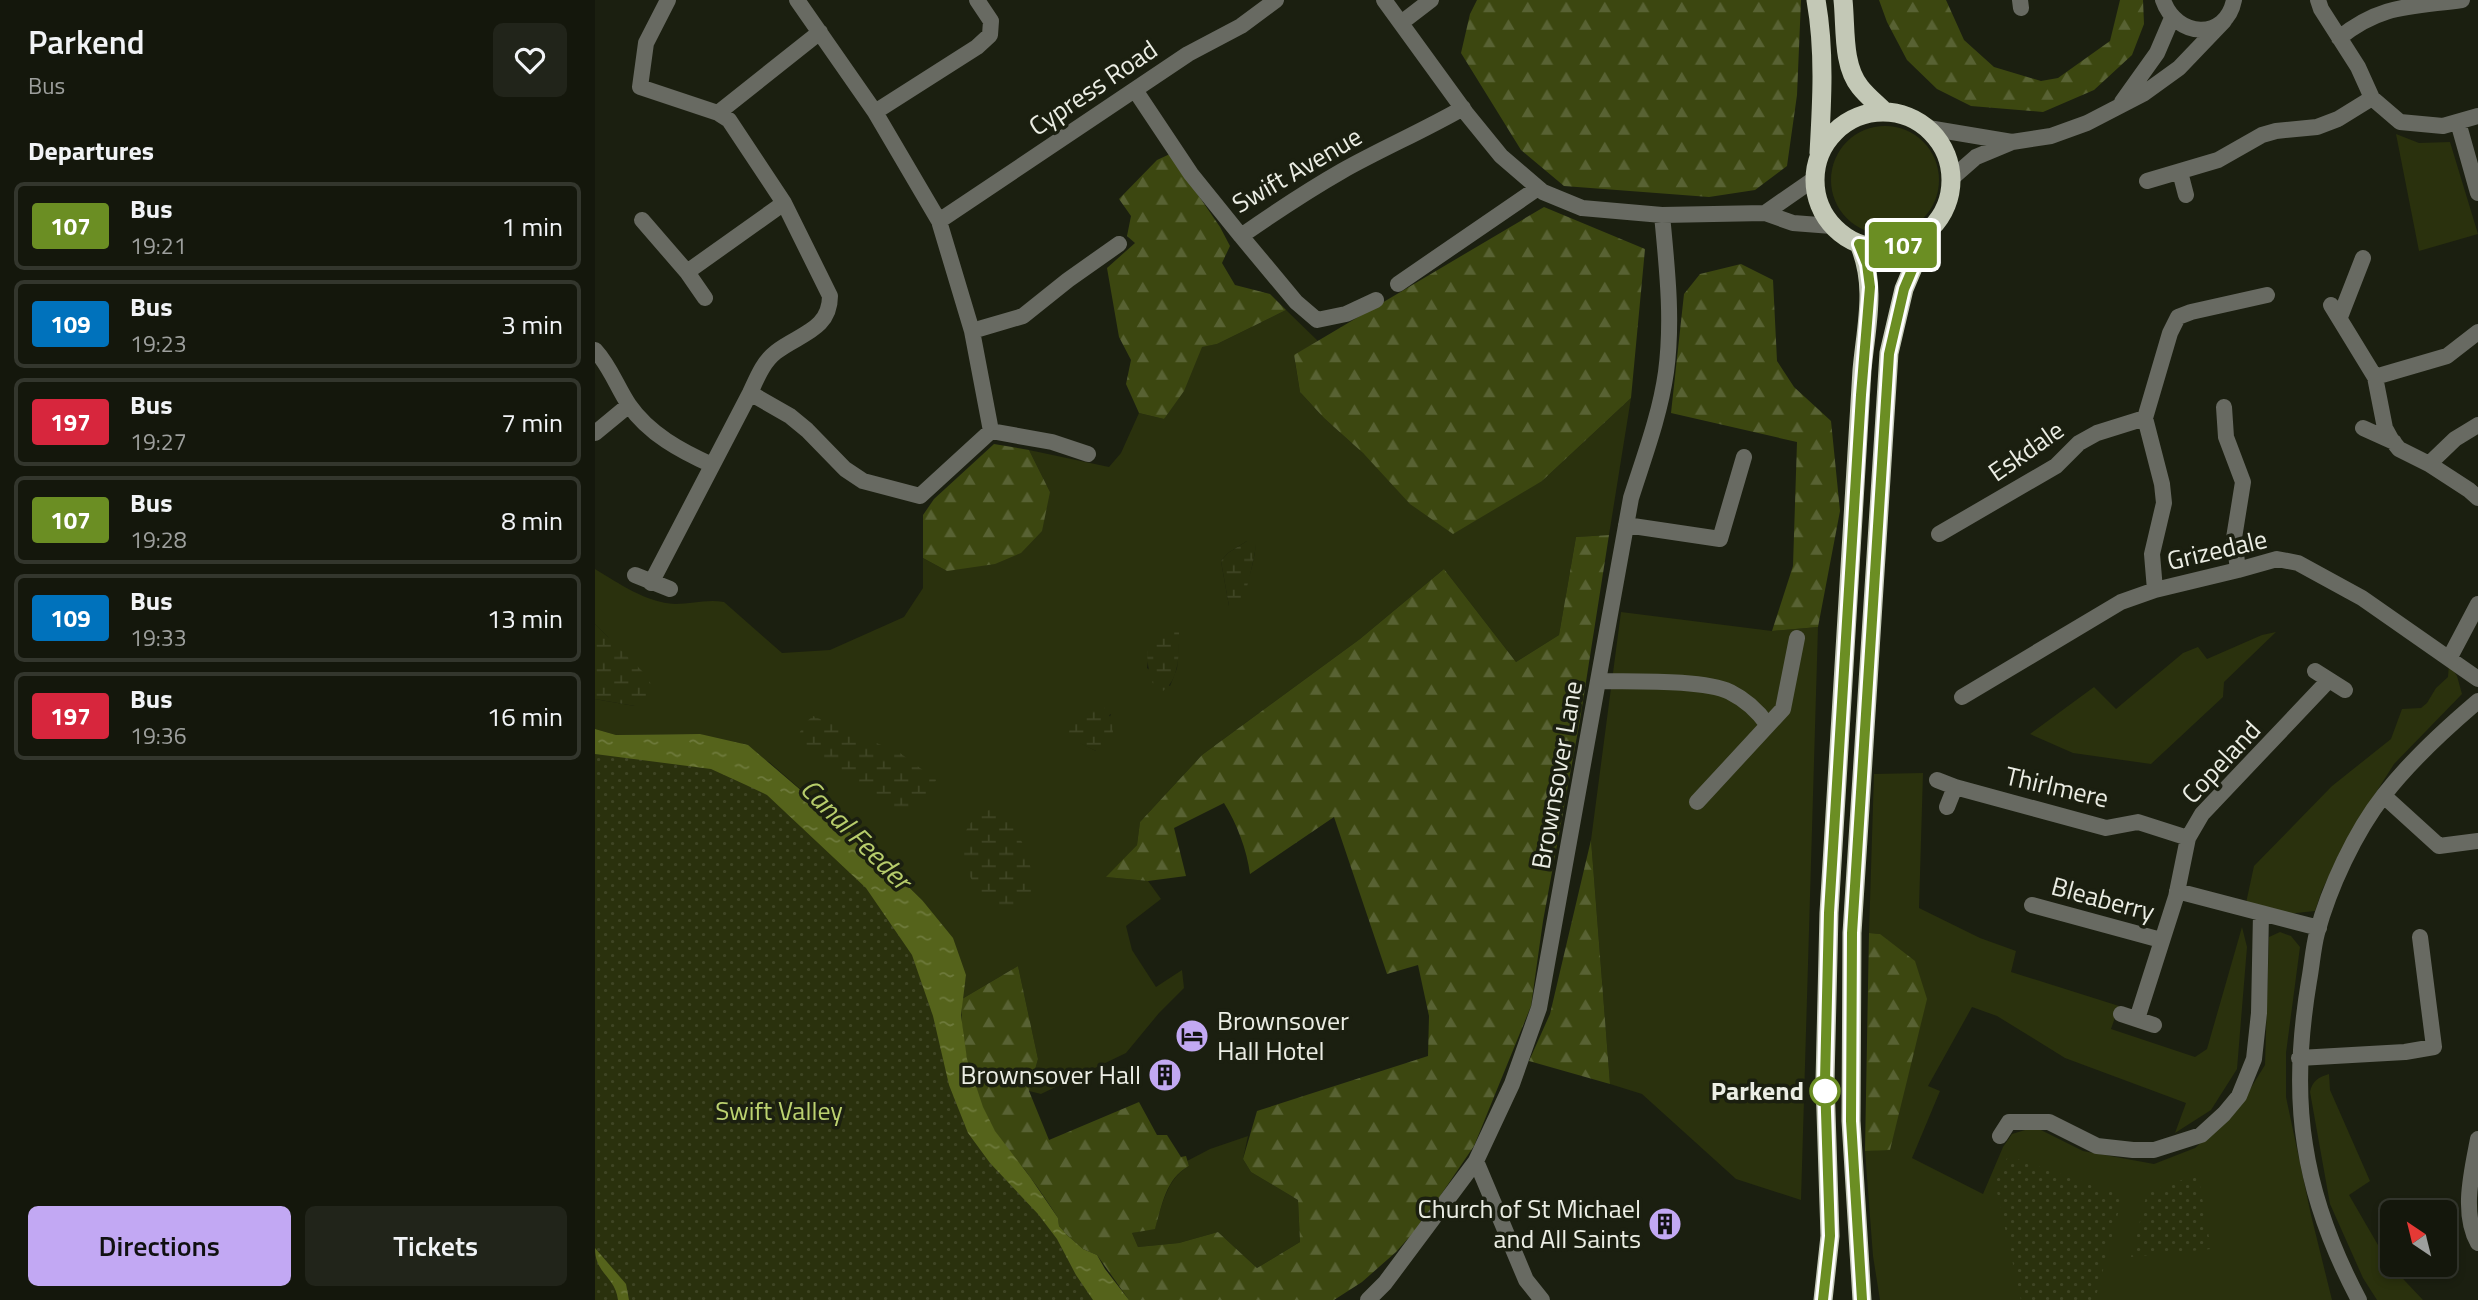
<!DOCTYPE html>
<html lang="en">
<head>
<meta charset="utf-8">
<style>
  body { margin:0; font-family:"Titillium Web",sans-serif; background:#21241a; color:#f1f3f6; height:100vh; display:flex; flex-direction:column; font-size:26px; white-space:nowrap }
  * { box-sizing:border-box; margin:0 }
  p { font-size:23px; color:#9d9f9d }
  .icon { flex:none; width:38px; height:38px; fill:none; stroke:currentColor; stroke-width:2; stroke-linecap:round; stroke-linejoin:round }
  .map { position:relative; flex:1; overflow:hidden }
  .sheet { display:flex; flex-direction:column; background:#14170c; width:595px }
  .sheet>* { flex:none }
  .badge { padding:0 14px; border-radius:5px; font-size:24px; line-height:46px }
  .needle { width:46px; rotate:325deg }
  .tools { position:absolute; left:1785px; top:1200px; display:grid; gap:14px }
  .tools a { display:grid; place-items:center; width:77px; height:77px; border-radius:10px; background:#14170c; box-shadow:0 4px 10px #0003,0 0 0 2px #33362d; font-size:35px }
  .map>.badge { position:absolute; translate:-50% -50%; box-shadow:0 0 0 4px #fff }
  h2 { padding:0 28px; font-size:26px; line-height:63px }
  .round { display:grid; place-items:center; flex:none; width:74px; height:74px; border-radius:10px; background:#21241a }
  .overview { display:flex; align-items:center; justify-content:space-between; height:119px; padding:0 28px }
  h1 { font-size:33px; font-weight:600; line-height:52px }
  .cta { display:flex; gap:14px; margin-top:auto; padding:14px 28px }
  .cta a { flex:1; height:80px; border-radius:10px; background:#c2a8f3; color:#111; font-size:28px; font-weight:600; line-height:80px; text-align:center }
  .cta a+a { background:#21241a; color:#f1f3f6 }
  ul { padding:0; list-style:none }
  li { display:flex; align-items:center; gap:21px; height:88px; margin:0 14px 10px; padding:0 14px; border:4px solid #33362d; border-radius:10px }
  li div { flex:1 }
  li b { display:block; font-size:26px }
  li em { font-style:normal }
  li .badge { min-width:77px; font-weight:700; text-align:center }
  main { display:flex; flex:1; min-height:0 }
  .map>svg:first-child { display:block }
  .green { fill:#2a310d; fill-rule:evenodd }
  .forest { fill:url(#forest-firs) }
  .wetland { fill:url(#wetland-marsh) }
  .park { fill:url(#park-dots) }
  .water { fill:url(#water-ripples) }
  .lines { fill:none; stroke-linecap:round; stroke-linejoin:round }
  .minor { stroke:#686a62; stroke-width:16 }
  .trunk { stroke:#c3c8b6; stroke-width:19 }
  .line-casing { stroke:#fff; stroke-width:16 }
  .line { stroke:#6b8e23; stroke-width:10 }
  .stop-dot { fill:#fff; stroke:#6b8e23; stroke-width:3.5 }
  .labels { text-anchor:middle; stroke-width:7; stroke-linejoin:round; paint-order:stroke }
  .street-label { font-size:26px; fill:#ebede4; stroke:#1b1f10 }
  .poi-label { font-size:26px; fill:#ebede4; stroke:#1b1f10; text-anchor:end }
  .stop-label { font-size:26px; font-weight:bold; fill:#ebede4; stroke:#1b1f10; text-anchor:end }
  .park-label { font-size:26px; fill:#bcd270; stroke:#1b1f10 }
  .water-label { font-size:28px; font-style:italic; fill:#b7cd6b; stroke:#1b1f10 }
</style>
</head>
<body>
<main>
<section class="sheet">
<div class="overview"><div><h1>Parkend</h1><p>Bus</p></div><a class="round"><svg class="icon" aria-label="heart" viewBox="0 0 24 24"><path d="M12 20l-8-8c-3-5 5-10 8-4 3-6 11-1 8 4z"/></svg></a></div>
<h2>Departures</h2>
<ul>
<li><span class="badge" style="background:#6b8e23;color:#fff">107</span><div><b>Bus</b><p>19:21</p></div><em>1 min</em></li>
<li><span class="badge" style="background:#0072bc;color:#fff">109</span><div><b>Bus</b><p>19:23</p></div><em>3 min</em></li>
<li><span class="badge" style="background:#d7263d;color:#fff">197</span><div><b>Bus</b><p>19:27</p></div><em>7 min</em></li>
<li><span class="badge" style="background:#6b8e23;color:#fff">107</span><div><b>Bus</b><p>19:28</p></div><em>8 min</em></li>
<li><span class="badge" style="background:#0072bc;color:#fff">109</span><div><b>Bus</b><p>19:33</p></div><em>13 min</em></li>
<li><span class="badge" style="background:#d7263d;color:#fff">197</span><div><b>Bus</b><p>19:36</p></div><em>16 min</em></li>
</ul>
<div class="cta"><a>Directions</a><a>Tickets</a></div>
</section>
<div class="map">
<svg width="1883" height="1300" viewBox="0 0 1883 1300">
  <defs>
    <pattern id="forest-firs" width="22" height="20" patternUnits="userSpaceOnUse" patternTransform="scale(1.75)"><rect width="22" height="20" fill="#3c4710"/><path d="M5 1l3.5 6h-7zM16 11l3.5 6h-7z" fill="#586233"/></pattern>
    <pattern id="wetland-marsh" width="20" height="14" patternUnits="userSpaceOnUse" patternTransform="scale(1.75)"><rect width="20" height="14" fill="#2a310d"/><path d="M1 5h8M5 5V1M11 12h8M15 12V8" fill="none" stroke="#3f4524"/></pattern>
    <pattern id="park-dots" width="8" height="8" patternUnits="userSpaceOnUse" patternTransform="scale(1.75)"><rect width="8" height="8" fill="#2a310d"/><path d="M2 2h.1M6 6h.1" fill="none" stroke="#3f4524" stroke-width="1.8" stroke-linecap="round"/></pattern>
    <pattern id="water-ripples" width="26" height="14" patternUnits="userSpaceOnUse" patternTransform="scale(1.75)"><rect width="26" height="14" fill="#55631b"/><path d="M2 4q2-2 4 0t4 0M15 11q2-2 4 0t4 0" fill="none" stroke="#6e7a3c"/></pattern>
  </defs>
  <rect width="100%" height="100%" fill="#1b1f10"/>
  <path class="green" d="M1236 180a54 54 0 1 1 108 0a54 54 0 1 1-108 0Z
    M1801,134L1824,143L1855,142L1883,234L1824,251Z
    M691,310L723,341L699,356L705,392L729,418L769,454L947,481L1036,398L1014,535L981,537L964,635L921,662L849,569L765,639L607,755L545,822L542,845L512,877L553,881L566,899L531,926L537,950L561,987L587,970L589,988L564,1013L531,1053L446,1094L434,1091L443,1059L423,966L367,999L371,975L327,900L278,852L174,762L105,734L21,735L0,729V699L40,706L13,637L0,624V569C23,583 52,603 80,604C97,604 112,599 129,602L187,653L235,650L309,617L328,588V558L352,571L455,492L434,450L514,467L526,453L544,413L569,419L606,347L622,344ZM652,541H660C662,549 656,573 652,582C649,590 639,599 634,606L626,561L633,553ZM584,640L582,668L575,686L552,668L554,654ZM516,714L501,751L478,739Z
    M1026,612L1177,631L1223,627L1206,1200L1141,1179L1047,1094L1015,1084L996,840Z
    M1681,632L1629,682L1628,697L1556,764L1478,753L1435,734L1499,687L1521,709L1588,653L1603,647L1612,659L1667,635Z
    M1854,664L1862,676L1867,694L1799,764L1756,832L1727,890L1720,911L1692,914L1651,903L1659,866L1737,786L1796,739L1807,709L1826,708L1832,703L1841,688L1853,677Z
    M1328,773L1324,908L1385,938L1421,951L1416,972L1524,1006L1516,1029L1600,1057L1612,1049L1647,927L1652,947L1642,1069L1616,1110L1580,1133L1591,1103L1470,1058L1402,1016L1377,1007L1333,1086L1345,1091L1317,1158L1388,1194L1408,1147L1417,1134L1440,1127L1488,1151L1559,1164L1600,1148L1644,1107L1670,1065L1674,937L1685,932L1696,936L1705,947L1691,1053V1097L1716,1215L1737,1300H1285L1278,1256L1270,1151L1295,1149L1285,934L1274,933L1279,774Z
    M1734,1074L1735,1090L1775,1181L1754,1195L1794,1264L1828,1300H1782L1768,1278L1735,1204L1715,1092C1717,1081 1724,1077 1734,1074Z
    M653,1136L648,1159L656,1172L703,1200L705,1242L662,1268L623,1232L584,1243L543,1247L537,1233L560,1228C567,1205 572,1178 594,1166L592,1161L615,1149Z"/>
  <path class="forest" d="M882,0H1206L1202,95L1192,166L1160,190L1114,197L969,186L926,150L866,53L875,14Z
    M1284,0H1351L1369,40L1399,67L1446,81L1463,78L1515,41L1525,0H1548L1549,24L1537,55L1499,90L1448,112L1376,106L1342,89L1312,60L1292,22Z
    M575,154L625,227L635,246L627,263L640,285L675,294L691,310L622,344L607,347L589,391L569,419L544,413L531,384L536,360L524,337L512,268L540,243L532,236L536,216L524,199L562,160Z
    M949,207L1050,249L1036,398L947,481L858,534L815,504L769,454L729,418L705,392L699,355Z
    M1146,264L1178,280L1182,361L1199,387L1236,421L1245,511L1223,627L1177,631L1198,566L1202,442L1076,413L1089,294L1105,274Z
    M399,444L434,450L455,492L447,531L426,553L400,564L352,571L328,558V515L339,499Z
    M1014,535L985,720L948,921L936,1006L879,1146L826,1224L801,1252L767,1282L739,1300H534L502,1255L488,1249L472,1235L464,1226L463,1218C454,1204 445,1190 435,1177C424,1161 409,1147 399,1130C377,1092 364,1042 367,999L423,966L443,1059L434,1091L454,1140L544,1102L562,1135H572L586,1157L591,1156L594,1166C571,1178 567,1205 560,1229L537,1233L543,1247L584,1243L623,1232L662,1268L705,1242L703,1200L656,1172L648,1159L662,1111L833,1056L834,1016L823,965L792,974L739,817L655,874C652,850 642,824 629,803L579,828L591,876L553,881L511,877L542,845L545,822L607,755L765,639L849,569L921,662L964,635L981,537Z
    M996,840L1015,1084L934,1061L955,1014Z
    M1274,933L1285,934L1320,961L1332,999L1295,1150L1270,1151Z"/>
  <path class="wetland" d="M652,541H661C662,550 649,602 644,611L638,613L634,606L626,561L633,553Z
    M0,624L49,673L61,692L58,700L40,706L0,699Z
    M574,628L584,632C584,652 585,679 568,691L560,688C552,673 552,656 552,639Z
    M505,703C520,718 521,732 513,752L501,751L472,737C476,720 489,710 505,703Z
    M218,716L305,753L341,780L327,809L297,810L230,767L202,738L209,724Z
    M399,808C428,832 438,859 438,896C426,910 418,915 399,911C388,896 373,878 367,859C365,854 367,848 368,843C371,823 381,814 399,808Z"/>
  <path class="park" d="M0,742L141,762L314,915L378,1108L511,1300H0Z
    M1413,1156L1528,1195L1500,1300H1426L1400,1183Z
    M1603,1174L1616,1249L1536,1257L1552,1193Z"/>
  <path class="water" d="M0,729L21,735L105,734L153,745L278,852L327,900L358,938L371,975L366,1015L372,1059L388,1107L400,1131L435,1177L463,1218L464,1226L472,1235L488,1249L502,1255L510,1269L534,1300H498L481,1275L462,1239L443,1214L395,1163L373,1133L354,1085L338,1016L317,955L271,888L172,795L151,785L116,769L0,754Z
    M0,1248L31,1284L34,1300H23C20,1276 0,1274 0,1248Z"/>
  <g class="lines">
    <path class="minor" d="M73,0L51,43L45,87L123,113L225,32
      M202,0L280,112L344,221L377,331L396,431L457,442L493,454
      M789,0L871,113L906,156L948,192L987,208L1067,215L1170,213L1198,223L1237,226
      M1425,0L1426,8
      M1568,0C1581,38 1631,41 1639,0
      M1723,0L1726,9L1763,67L1777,98
      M806,23L836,0
      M1744,38C1786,4 1816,7 1867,0
      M540,90L596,174L646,236C679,213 712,191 747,171C786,149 828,131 868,108
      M1527,102L1562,53L1577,18
      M280,112L382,47L395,35L396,21L382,0
      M1863,122L1883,193
      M1333,128L1417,142
      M1585,172L1591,195
      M1357,178L1381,157L1417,142L1456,136L1492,123L1548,94L1584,68L1629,21
      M1552,181L1623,160L1667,135L1681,131L1722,127L1743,119L1777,98L1805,122L1848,126L1883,116
      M1170,213L1219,179
      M47,220L92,272L110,298
      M344,221L593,54L646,26L681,0
      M646,236L701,302L722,320L751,314L781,300
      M92,272L189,203
      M803,284L943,188
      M1736,305L1780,377L1790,428L1796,439L1804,449L1834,464L1874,490L1883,498
      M1745,317L1768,258
      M377,331L428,316L473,280L524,244
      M0,350C15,366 22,387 34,405C54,434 86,451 117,465
      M1780,377L1852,356L1883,332
      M155,393L195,416L212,430L250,469L268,481L325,496L396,431
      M1629,407L1631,437L1648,482L1639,538L1643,570
      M1768,428L1799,442
      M0,433L34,405
      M1834,464L1860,439L1883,425
      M1031,525L1125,539L1149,457
      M1344,534L1461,466L1484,443L1502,433L1550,418
      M40,575L75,589
      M56,583L155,393C162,378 168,362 181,352C204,334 235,330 235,296L189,203L134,120L123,113
      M1560,590L1557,554L1569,503L1567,484L1550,418L1575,333L1583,317L1596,312L1672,295
      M1855,657L1883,604
      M1720,671L1750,690
      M1003,681C1037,682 1107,679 1135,692C1151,700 1162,710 1172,724
      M1367,697L1526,602L1560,590L1643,570L1682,559L1703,563L1767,598L1883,679
      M1342,780L1360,787L1511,828L1543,822L1593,838
      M1789,796L1844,846L1883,841
      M1102,802L1188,709L1202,638
      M1352,807L1360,787
      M1582,891L1724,928
      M1437,905L1566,940
      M1526,1014L1559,1025
      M1542,1019L1581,897L1593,838L1607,814L1734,680
      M1704,1058L1810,1052L1839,1047L1825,937
      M1405,1136L1414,1122H1454L1502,1146L1538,1150H1559L1606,1135L1629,1114L1644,1096L1659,1059L1664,1013L1666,913
      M1883,1139C1877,1171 1866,1213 1883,1243
      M881,1161L931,1280L947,1300
      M773,1300L790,1283L881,1161L917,1084L944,1008L1036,498C1049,457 1065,415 1071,372C1078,320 1072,268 1067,215
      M1764,1300C1739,1253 1718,1198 1710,1145C1701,1090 1705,1035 1714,981C1717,965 1718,948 1722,933C1734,888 1760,832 1789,795C1816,760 1850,729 1883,701"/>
    <path class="trunk" d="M1221,0C1230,50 1227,102 1224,153
      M1248,0C1251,27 1247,65 1265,87C1272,96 1281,103 1289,111
      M1220 180a68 68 0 1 1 136 0a68 68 0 1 1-136 0Z
      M1228,1300L1235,1236L1230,1081L1234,913L1267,370C1271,326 1282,286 1264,244
      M1267,1300L1256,1121L1257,933L1294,353L1309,289L1333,232"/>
  </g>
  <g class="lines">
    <defs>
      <path id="line" d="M1228,1300L1235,1236L1230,1081L1234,913L1266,395L1275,287L1272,264L1264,244C1291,250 1309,247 1333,232L1309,289L1294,354L1257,933L1256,1121L1267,1300"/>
    </defs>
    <use href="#line" class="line-casing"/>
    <use href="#line" class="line"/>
  </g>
  <defs>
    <symbol id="hotel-disc" viewBox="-11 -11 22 22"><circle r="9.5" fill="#c2a8f3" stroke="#1b1f10"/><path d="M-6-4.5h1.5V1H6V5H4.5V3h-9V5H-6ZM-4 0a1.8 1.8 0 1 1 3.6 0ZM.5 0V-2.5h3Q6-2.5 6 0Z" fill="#111"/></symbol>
    <symbol id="building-disc" viewBox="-11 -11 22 22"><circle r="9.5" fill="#c2a8f3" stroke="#1b1f10"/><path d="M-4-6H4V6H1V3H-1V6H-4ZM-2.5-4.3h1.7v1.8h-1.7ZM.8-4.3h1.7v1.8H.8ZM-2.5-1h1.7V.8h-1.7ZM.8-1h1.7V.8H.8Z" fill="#111"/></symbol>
  </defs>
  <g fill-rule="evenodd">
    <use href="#hotel-disc" x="578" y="1017" width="38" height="38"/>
    <use href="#building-disc" x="551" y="1056" width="38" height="38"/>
    <use href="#building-disc" x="1051" y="1205" width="38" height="38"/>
  </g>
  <circle class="stop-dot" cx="1230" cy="1091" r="14"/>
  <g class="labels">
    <g class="street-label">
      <text transform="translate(498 88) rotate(-34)" y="9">Cypress Road</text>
      <text transform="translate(702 170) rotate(-30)" y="9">Swift Avenue</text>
      <text transform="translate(1431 451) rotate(-35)" y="9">Eskdale</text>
      <text transform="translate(1622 550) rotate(-13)" y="9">Grizedale</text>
      <text transform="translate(1626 762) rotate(-47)" y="9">Copeland</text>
      <text transform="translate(962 775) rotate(-80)" y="9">Brownsover Lane</text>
      <text transform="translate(1462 787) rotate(13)" y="9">Thirlmere</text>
      <text transform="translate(1508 899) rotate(15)" y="9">Bleaberry</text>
    </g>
    <g class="poi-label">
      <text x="622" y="1030" text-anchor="start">Brownsover<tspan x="622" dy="30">Hall Hotel</tspan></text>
      <text x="546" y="1084">Brownsover Hall</text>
      <text x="1046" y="1218">Church of St Michael<tspan x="1046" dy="30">and All Saints</tspan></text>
    </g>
    <g class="stop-label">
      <text x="1209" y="1100">Parkend</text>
    </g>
    <g class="park-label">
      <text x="184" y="1120">Swift Valley</text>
    </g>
    <g class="water-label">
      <text transform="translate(261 834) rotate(45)" y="10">Canal Feeder</text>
    </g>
  </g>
</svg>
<div class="tools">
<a><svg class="needle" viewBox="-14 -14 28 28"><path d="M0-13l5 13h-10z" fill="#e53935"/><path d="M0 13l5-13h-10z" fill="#9d9f9d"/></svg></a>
</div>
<b class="badge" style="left:1308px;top:245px;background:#6b8e23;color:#fff">107</b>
</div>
</main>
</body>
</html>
